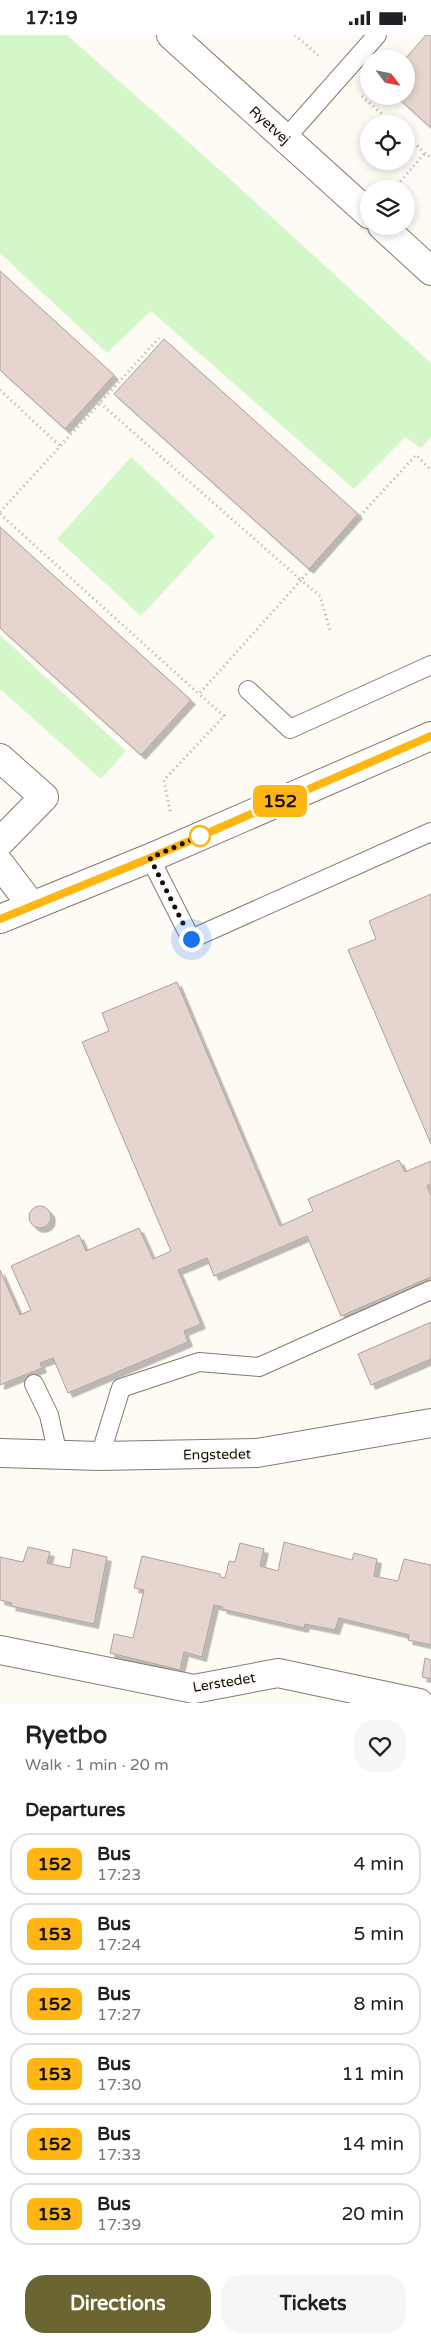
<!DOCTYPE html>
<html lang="en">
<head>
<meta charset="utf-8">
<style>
  body { margin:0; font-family:"Varela Round",sans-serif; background:#f6f6f6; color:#202124; height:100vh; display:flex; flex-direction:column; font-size:19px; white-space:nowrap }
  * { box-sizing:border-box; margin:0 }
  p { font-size:16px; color:#757577 }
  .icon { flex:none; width:28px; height:28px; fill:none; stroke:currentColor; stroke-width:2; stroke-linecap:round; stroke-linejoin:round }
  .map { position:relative; height:1668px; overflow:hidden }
  .sheet { display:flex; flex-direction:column; background:#fff; flex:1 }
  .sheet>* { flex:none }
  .badge { padding:0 10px; border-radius:8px; font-size:18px; line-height:32px }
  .needle { width:32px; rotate:122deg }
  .fabs { position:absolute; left:360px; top:15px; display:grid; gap:10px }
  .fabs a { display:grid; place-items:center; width:55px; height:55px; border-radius:50%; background:#fff; box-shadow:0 2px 8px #0003; font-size:25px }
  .you { position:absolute; width:25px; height:25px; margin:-12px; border:4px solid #fff; border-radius:50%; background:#1a73e8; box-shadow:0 0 0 8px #1a73e833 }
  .map>.badge { position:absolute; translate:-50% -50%; box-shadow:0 0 0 2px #fff }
  h2 { padding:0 25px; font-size:19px; line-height:45px }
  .round { display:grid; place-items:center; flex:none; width:52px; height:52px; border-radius:20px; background:#f6f6f6 }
  .summary { display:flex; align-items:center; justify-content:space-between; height:85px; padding:0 25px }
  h1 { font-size:24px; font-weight:700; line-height:38px }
  .primary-button { display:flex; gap:10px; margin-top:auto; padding:10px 25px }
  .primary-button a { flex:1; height:58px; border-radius:20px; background:#6b6532; color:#fff; font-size:20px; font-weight:700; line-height:58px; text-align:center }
  .primary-button a+a { background:#f6f6f6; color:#202124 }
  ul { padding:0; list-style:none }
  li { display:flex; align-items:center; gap:15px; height:62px; margin:0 10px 8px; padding:0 15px; border:2px solid #e0e0e0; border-radius:20px }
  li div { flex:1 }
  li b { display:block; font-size:19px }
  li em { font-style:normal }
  li .badge { min-width:55px; font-weight:700; text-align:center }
  .status { display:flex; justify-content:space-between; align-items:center; height:35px; padding:0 25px; background:#fff; direction:ltr }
  .status svg { height:14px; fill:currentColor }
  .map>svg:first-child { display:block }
  .green { fill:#d4f7ca }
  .building { fill:#e6d5cf; stroke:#af9f99; filter:url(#shadow) }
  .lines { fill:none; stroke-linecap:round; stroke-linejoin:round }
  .service-casing { stroke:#837b6f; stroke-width:20 }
  .minor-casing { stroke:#837b6f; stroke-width:30 }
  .path { stroke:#adaaa5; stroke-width:3; stroke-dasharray:1 4; stroke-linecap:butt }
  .service { stroke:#fff; stroke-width:18 }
  .minor { stroke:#fff; stroke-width:28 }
  .line-casing { stroke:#fff; stroke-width:11 }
  .line { stroke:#ffb612; stroke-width:8 }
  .walk { stroke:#13100c; stroke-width:5; stroke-dasharray:0 9 }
  .stop-dot { fill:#fff; stroke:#ffb612; stroke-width:2.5 }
  .labels { text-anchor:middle; stroke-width:4.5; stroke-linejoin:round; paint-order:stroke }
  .street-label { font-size:14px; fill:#13100c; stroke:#fefbf5 }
</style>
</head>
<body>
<div class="status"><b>17:19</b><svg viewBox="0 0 49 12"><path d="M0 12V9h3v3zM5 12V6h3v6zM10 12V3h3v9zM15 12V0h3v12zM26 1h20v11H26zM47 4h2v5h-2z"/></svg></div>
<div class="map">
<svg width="431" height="1668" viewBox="0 0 431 1668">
  <defs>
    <filter id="shadow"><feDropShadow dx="4.5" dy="4.5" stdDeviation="0" flood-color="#0004"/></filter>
  </defs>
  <rect width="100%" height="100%" fill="#fefbf5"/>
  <path class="green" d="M0,0H67L229,143L431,328V402L421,413L405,402L354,454L151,276L107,318L0,218Z
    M131,422L215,501L141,581L57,504Z
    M0,600L126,716L101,744L0,654Z"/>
  <path class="building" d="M426,0H431V93L396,61H406L405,24Z
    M0,236L114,340L65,394L0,335Z
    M164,304L358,479L309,534L114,359Z
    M0,492L191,665L141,720L0,593Z
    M431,859V1109L348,915L376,904L369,886Z
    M177,947L280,1191L313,1176L308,1164L399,1125L405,1137L431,1126V1149L427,1151L431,1161V1242L341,1281L307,1201L214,1241L207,1223L178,1235L201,1289L184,1296L188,1307L68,1358L53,1323L40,1328L42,1333L0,1350V1235L20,1280L31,1275L11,1231L79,1200L86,1216L139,1193L153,1224L171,1216L82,1007L109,996L102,978Z
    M29 1182a11 11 0 1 1 22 0a11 11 0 1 1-22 0Z
    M431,1287V1324L371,1350L358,1319Z
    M284,1507L352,1525L354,1518L377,1524L374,1541L398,1546L404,1524L431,1530V1610L408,1605L409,1600L339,1583L335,1595L305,1589L304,1593L222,1574L223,1572L214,1570L202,1622L184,1617L180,1635L110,1618L114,1599L133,1603L144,1555L134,1553L142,1521L220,1539V1542L225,1543L229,1526L235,1527L240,1508L264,1514L260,1531L278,1536Z
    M28,1512L50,1517L47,1528L70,1533L73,1514L107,1522L94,1589L11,1571L12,1568L0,1565V1522L23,1527Z
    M425,1623L431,1625V1644L422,1642Z"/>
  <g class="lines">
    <defs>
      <path id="service" d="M285,104L377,0
        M248,655L290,694L431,630
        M150,823L191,904L431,797
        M34,1349L49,1380L58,1420
        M100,1421L121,1353L199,1327L259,1332L431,1255"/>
      <path id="minor" d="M171,0L369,179
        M382,191L431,236
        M0,723L44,762L0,807
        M0,829L32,871
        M0,884L150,823L431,701
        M0,1418L100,1421L257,1418L431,1388
        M0,1615L194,1654L278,1638L419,1668"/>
    </defs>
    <use href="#service" class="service-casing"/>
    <use href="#minor" class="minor-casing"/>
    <path class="path" d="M295,0L319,21
      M362,61L393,89
      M406,101L431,123
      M394,154L425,118
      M0,355L60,411
      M100,368L301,545L416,420L431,435
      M0,477L159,303
      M0,479L199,659
      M224,681L199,659L301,545L320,561L330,595
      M170,776L164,745L225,680"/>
    <use href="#service" class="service"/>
    <use href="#minor" class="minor"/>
  </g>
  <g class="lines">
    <defs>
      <path id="line" d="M0,884L150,823L431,701"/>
    </defs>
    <use href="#line" class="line-casing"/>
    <use href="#line" class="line"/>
    <path class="walk" d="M191,904L150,823L200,801"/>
  </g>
  <circle class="stop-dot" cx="200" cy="801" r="10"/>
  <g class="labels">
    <g class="street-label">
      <text transform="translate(270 90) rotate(42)" y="5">Ryetvej</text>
      <text transform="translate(217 1419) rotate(-1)" y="5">Engstedet</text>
      <text transform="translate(224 1647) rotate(-9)" y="5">Lerstedet</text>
    </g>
  </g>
</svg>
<div class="fabs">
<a><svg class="needle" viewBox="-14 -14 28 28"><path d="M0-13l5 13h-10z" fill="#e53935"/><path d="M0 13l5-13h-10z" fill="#757577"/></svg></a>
<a><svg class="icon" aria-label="locate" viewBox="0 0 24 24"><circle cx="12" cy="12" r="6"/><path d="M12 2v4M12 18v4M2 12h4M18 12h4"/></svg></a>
<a><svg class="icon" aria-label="layers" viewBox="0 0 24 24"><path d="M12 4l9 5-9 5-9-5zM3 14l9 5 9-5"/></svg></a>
</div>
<div class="you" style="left:191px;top:904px"></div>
<b class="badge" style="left:280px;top:766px;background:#ffb612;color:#111">152</b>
</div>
<section class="sheet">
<div class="summary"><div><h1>Ryetbo</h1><p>Walk · 1 min · 20 m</p></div><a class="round"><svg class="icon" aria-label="heart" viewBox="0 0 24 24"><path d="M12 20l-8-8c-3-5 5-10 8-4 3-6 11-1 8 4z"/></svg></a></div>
<h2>Departures</h2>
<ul>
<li><span class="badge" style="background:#ffb612;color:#111">152</span><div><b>Bus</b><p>17:23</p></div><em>4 min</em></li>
<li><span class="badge" style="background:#ffb612;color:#111">153</span><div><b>Bus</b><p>17:24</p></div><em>5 min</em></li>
<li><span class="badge" style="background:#ffb612;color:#111">152</span><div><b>Bus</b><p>17:27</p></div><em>8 min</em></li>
<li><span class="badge" style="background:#ffb612;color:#111">153</span><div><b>Bus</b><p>17:30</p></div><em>11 min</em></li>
<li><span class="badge" style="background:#ffb612;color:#111">152</span><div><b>Bus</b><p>17:33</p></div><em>14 min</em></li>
<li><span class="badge" style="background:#ffb612;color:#111">153</span><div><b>Bus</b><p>17:39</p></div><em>20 min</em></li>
</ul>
<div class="primary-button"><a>Directions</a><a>Tickets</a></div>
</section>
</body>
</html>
